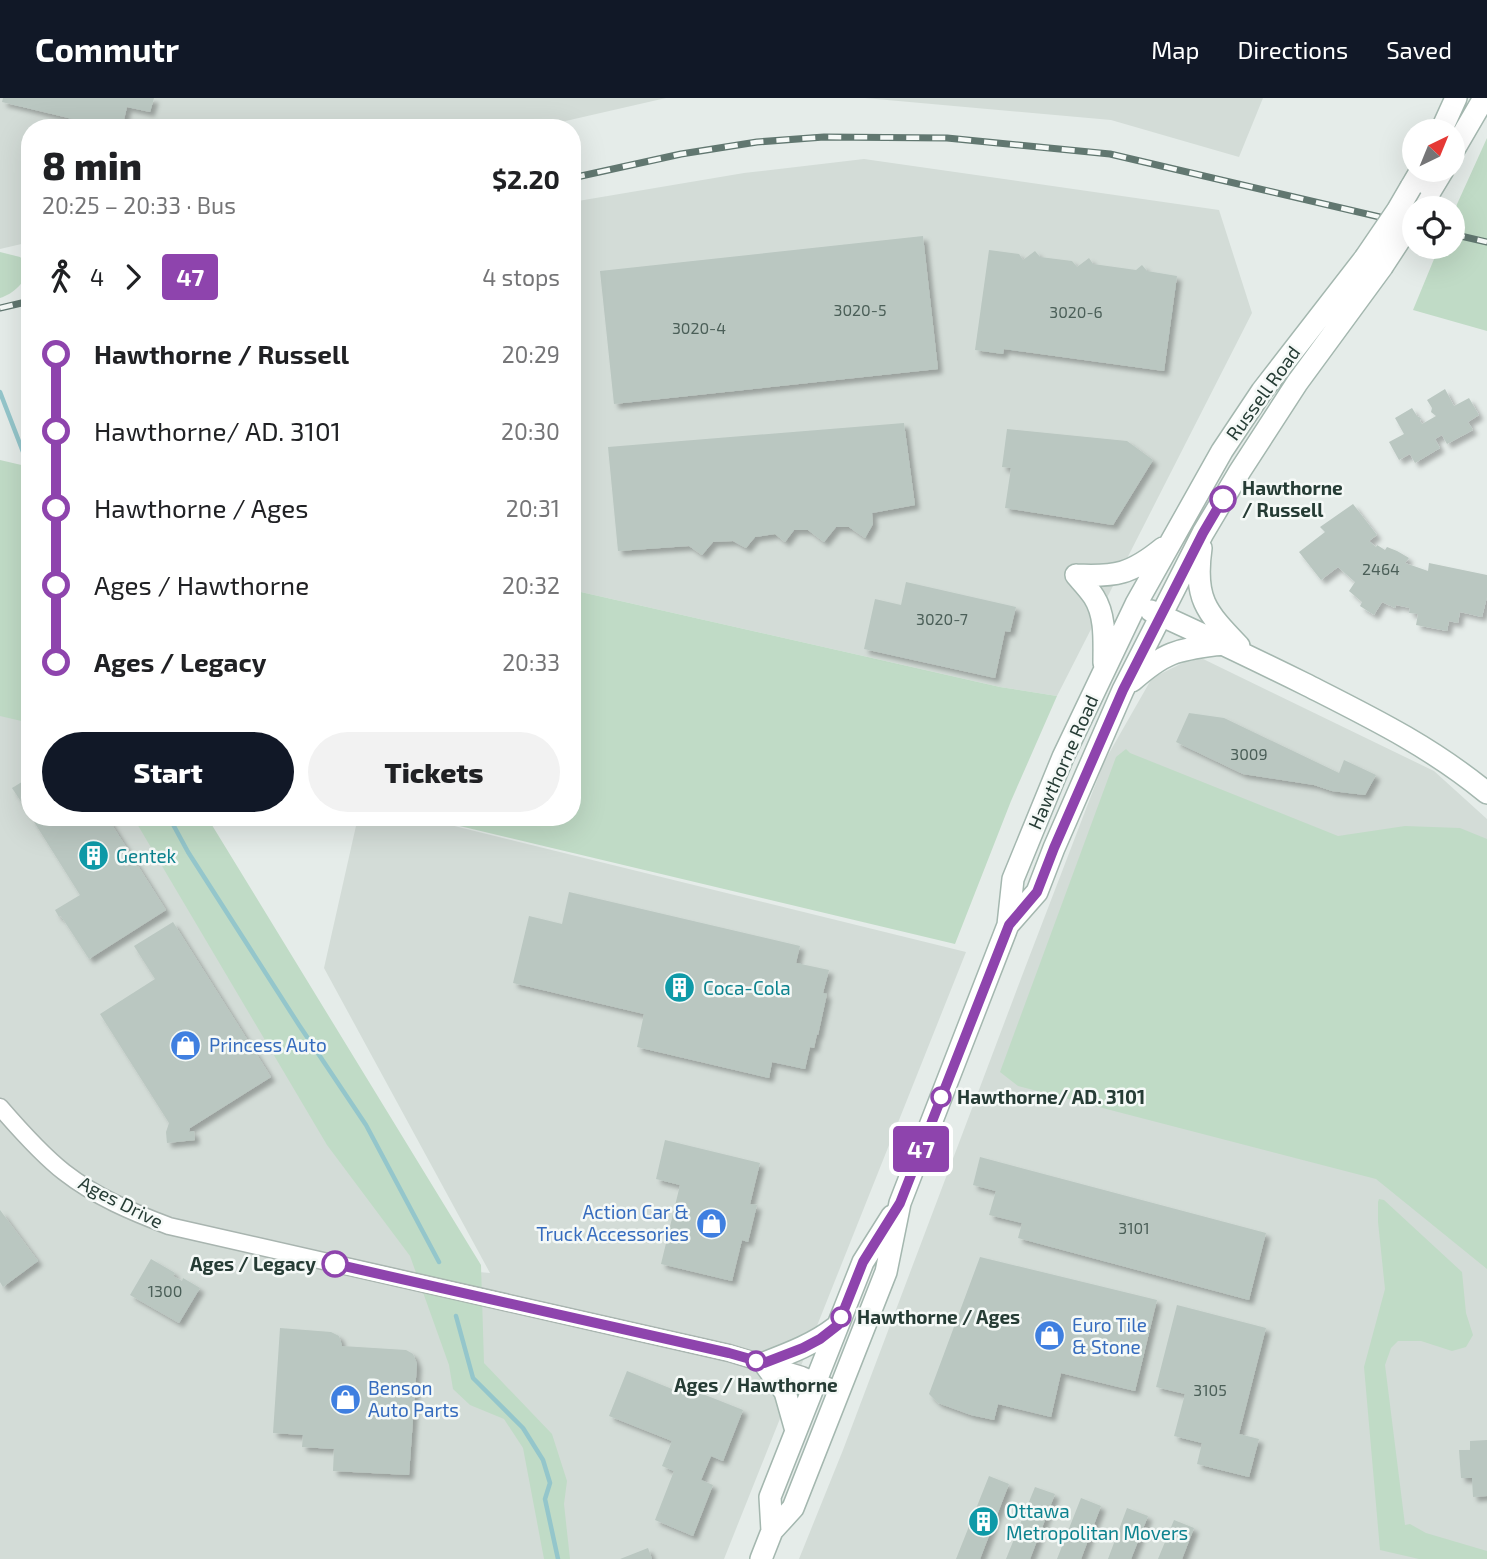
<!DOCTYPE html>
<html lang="en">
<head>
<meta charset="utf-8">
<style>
  body { margin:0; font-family:"Exo 2",sans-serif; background:#f2f2f2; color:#202124; height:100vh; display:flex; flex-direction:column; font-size:26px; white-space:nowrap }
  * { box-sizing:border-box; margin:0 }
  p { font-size:23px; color:#757577 }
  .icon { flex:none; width:38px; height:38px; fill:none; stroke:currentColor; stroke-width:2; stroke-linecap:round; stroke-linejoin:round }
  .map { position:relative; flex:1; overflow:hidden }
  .drawer { position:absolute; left:21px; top:21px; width:560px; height:707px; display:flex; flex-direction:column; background:#fff; border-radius:28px; box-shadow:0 7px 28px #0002 }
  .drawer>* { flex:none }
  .badge { padding:0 14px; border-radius:5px; font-size:24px; line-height:46px }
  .needle { width:46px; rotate:43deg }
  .fabs { position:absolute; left:1402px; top:21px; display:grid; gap:14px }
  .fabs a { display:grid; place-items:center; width:63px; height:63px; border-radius:50%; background:#fff; box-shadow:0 7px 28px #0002; font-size:35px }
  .map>.badge { position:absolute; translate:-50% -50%; box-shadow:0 0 0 4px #fff }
  .legs { display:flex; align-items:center; gap:10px; height:77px; padding:0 21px; font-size:23px }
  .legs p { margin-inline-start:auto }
  .overview { display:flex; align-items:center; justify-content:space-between; height:119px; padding:0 21px }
  h1 { font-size:38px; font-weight:800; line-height:52px }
  .button { display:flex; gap:14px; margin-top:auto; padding:14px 21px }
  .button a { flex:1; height:80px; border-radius:42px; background:#111827; color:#fff; font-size:28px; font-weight:800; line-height:80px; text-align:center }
  .button a+a { background:#f2f2f2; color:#202124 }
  ul { padding:0 21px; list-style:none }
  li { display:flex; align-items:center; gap:24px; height:77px; font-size:26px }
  li i { display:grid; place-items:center; width:10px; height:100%; margin:0 9px; background:currentColor }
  li i::after { content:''; width:18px; height:18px; margin:-9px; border:5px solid; border-radius:50%; background:#fff }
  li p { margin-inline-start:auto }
  li:first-child i { background:linear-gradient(#0000 50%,currentColor 0) }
  li:last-child i { background:linear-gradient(currentColor 50%,#0000 0) }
  header { display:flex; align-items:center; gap:42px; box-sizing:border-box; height:98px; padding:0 35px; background:#111827; color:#fff }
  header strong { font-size:33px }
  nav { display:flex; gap:38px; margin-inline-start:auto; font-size:24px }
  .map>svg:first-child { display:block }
  .built { fill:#d3dcd7 }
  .green { fill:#c0dbc6 }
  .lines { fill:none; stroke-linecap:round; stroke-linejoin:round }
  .stream { stroke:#94c6cb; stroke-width:4.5 }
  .building { fill:#bac7c1; filter:url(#shadow) }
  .street-casing { stroke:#a8b4af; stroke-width:19 }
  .secondary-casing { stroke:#a4b7af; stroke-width:24 }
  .street { stroke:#fff; stroke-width:16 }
  .secondary { stroke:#fff; stroke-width:21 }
  .rail-casing { stroke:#617770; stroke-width:7 }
  .rail { stroke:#f5f9f7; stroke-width:4.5; stroke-dasharray:13; stroke-linecap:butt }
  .secondary-bridge-casing { stroke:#a4b7af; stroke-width:24; stroke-linecap:butt }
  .secondary-bridge { stroke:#fff; stroke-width:21 }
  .line-1-casing { stroke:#fff; stroke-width:16 }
  .line-1 { stroke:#8e44ad; stroke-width:10 }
  .stop-1-dot { fill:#fff; stroke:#8e44ad; stroke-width:3.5 }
  .labels { text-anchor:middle; stroke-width:5; stroke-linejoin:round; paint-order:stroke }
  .number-label { font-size:16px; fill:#4b5f58 }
  .street-label { font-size:19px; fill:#263c35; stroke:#f5f9f7 }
  .stop-label { font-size:19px; font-weight:bold; fill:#263c35; stroke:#f5f9f7; text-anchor:start }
  .culture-label { font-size:19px; fill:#0d838f; stroke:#f5f9f7; text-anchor:start }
  .shop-label { font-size:19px; fill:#366cbe; stroke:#f5f9f7; text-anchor:start }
</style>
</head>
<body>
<header>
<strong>Commutr</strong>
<nav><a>Map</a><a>Directions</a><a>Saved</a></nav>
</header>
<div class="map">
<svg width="1487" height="1461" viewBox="0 0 1487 1461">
  <defs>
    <filter id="shadow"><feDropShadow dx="4.5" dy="4.5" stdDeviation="2" flood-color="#0004"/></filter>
  </defs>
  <rect width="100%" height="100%" fill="#e5ece9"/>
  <path class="built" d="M0,0H666L535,30H30V144L0,151Z
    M865,0H1263L1239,59L1111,22Z
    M864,61L1219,112L1252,215L1057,598L1000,589L572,492V104L744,75Z
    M1197,558L1434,673L1487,721V1461H799L843,1352L1025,870L1104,664L1152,580Z
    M0,608L30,615V719H143L422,1169L490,1175L324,870L358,719H418L966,854L724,1461H0Z"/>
  <path class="green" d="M1487,40V233L1413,212L1439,149H1452L1453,115Z
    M0,154L20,159L28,166C29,182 14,196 0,200Z
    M0,362L30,369V625L0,618Z
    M572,492L1000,589L1057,598L1011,703L955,846L422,719H572Z
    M1126,651L1130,655L1338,738L1405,728L1460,730L1487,741V1171L1376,1081L1018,988L1000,974L1116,659Z
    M133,719H207L481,1167L484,1265L552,1336L567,1383L564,1406L570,1461H544L523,1350L504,1321L470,1307L453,1291L449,1267L410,1158L327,1047Z
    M1379,1101L1384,1102L1462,1174L1466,1215L1473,1237L1466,1249L1452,1253L1421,1243H1398L1391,1250L1385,1267L1405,1427L1410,1426L1426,1435L1487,1453V1461H1419L1380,1452L1364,1269L1385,1191L1378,1124V1104Z"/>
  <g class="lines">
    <path class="stream" d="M0,294L30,372
      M169,719L188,754L299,927L366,1027L439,1164
      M456,1218L473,1280L523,1330L543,1362L550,1385L545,1401L558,1461"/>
  </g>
  <path class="building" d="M3,0H154L150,14L127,9L122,30H110L2,4Z
    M923,138L938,271L614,306L600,173Z
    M989,152L1019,156L1023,162L1035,153L1040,159L1072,163L1077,169L1089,160L1093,166L1136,172L1142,167L1147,173L1177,178L1164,273L1004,251L1003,256L975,252Z
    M1445,291L1454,308L1469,300L1479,317L1468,324L1473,332L1447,346L1442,337L1435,341L1440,350L1415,365L1410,356L1399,362L1389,344L1404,336L1395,320L1412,310L1417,318L1421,320L1420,323L1422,326L1436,318L1431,314L1432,310L1427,302Z
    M904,325L915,407L872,415L873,426L865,440L849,429H836L824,444L808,432H794L785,444L775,436L755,439L746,450L733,443L713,444L702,457L689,448L618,453L608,349Z
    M1007,331L1127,343L1153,362L1113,427L1005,410L1011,370L1002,369Z
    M1353,406L1377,437L1369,443L1376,449L1377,447L1385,452L1387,449L1397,453L1409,460L1405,465L1428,473L1429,465L1487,477V499L1482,519L1460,514L1458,525L1449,523L1447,533L1416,527L1418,516L1409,515L1410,510L1396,507L1395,510L1382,504L1374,517L1360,508L1362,504L1349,493L1355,484L1338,469L1321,482L1299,454L1325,434L1320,429Z
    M906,484L1016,509L1010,534L1005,533L995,580L864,551L875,501L901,507Z
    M1189,615L1224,620L1339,675L1344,662L1376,677L1365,697L1332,693L1314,687L1243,676L1176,644Z
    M30,679V717L12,690Z
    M31,719H107L166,812L89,861L61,818L59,819L55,812L80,797Z
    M569,794L800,848L796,865L829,872L823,895L827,896L818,937L817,936L814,950L810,949L805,971L772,964L769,980L637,949L644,916L513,885L529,818L562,826Z
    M173,824L271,979L190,1030L189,1034L194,1033L195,1042L167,1045L166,1034L169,1025L100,916L155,881L134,848Z
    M665,1042L760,1065L750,1106L757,1107L748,1144L742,1142L732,1183L661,1166L680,1087L656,1081Z
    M980,1059L1266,1135L1249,1202L1018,1140L1022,1125L989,1117L996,1093L973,1087Z
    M0,1112L38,1163L3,1189L0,1184Z
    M980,1159L1157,1202L1135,1293L1061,1275L1051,1319L998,1306L994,1322L971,1317L938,1305L929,1296Z
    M151,1161L175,1175L173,1178L182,1183L183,1180L200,1190L179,1225L130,1197Z
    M1177,1207L1266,1230L1239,1336L1259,1341L1249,1379L1197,1366L1202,1345L1174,1338L1185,1296L1156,1289Z
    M280,1230L331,1234L339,1238L342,1248L406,1252L413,1256L417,1266L409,1377L333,1373L334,1351L302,1349L303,1337L273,1335Z
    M627,1273L677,1293L680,1287L743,1312L723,1363L711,1358L701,1382L713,1387L693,1438L655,1422L674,1373L662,1368L672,1343L609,1318Z
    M1487,1342V1398L1473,1399L1472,1380H1461L1459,1352H1470V1343Z
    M989,1378L1009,1386L980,1461H956Z
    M1035,1389L1055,1396L1030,1461H1006Z
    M1081,1400L1101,1408L1081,1461H1057Z
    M1127,1410L1148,1418L1131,1461H1108Z
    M1174,1422L1194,1430L1182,1461H1158Z
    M648,1450L652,1461H620Z"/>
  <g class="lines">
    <defs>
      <path id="street" d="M0,1009C19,1031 41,1056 64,1074C96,1099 132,1114 169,1128L729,1255L802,1277L840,1293"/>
      <path id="secondary" d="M1441,33L1456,0
        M1452,55L1484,0
        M1411,89L1421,72
        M1420,110L1443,72
        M1201,450C1194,500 1205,513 1239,548
        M1076,477C1116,479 1131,476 1163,450
        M1076,477C1082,484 1089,491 1094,499C1106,518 1104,543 1104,565
        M1151,513C1203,536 1254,561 1305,586C1370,619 1430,648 1487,695
        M1132,583C1167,552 1178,552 1222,546
        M1008,827L1037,794L1054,750L1123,592L1203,435L1240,373L1297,285L1382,169
        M796,1333L785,1294L764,1265C790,1255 814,1246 836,1229
        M772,1433L770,1399L863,1164L892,1118
        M761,1461L772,1433L793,1410L886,1174L900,1105L1008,827L1013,781L1063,659L1136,506L1222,353L1262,293L1365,160"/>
    </defs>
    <use href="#street" class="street-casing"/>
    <use href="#secondary" class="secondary-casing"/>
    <use href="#street" class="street"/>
    <use href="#secondary" class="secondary"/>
    <defs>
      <path id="rail" d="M572,80L681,56L757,44L824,39L947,40L1110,56L1414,127
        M1452,136L1487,144
        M0,210L30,203"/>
    </defs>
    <use href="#rail" class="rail-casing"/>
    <use href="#rail" class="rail"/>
    <defs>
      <path id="secondary-bridge" d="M1365,160L1397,113L1411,89
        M1382,169L1414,120"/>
    </defs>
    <use href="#secondary-bridge" class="secondary-bridge-casing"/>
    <use href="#secondary-bridge" class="secondary-bridge"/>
  </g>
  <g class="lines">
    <defs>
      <path id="line-1" d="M335,1166L729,1255L764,1265L803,1250L820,1241L838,1227L863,1164L900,1105L1009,827L1037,794L1054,750L1123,592L1203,435L1223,401"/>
    </defs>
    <use href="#line-1" class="line-1-casing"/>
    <use href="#line-1" class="line-1"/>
  </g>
  <defs>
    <symbol id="building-disc" viewBox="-11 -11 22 22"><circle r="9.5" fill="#0f9aa8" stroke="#f5f9f7"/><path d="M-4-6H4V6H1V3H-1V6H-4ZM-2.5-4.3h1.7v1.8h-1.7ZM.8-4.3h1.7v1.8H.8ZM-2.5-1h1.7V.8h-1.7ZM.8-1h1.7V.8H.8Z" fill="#fff"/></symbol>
    <symbol id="shop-disc" viewBox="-11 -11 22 22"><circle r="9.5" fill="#3f7fe0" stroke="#f5f9f7"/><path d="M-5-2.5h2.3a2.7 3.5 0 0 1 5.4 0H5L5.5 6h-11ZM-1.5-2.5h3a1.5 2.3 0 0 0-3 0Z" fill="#fff"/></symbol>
  </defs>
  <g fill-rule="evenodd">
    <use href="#building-disc" x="76" y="740" width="35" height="35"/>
    <use href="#building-disc" x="662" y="872" width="35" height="35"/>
    <use href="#shop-disc" x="168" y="930" width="35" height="35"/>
    <use href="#shop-disc" x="694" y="1108" width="35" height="35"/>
    <use href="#shop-disc" x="1032" y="1220" width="35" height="35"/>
    <use href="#shop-disc" x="328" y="1284" width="35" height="35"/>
    <use href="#building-disc" x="966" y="1406" width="35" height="35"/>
  </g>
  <g class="stop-1-dot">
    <circle cx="1223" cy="401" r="12"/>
    <circle cx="941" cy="999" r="9"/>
    <circle cx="335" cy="1166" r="12"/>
    <circle cx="841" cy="1219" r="9"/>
    <circle cx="756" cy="1263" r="9"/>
  </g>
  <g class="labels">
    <g class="number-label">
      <text x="860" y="218">3020-5</text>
      <text x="1076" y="220">3020-6</text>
      <text x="699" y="236">3020-4</text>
      <text x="1381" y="477">2464</text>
      <text x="942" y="527">3020-7</text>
      <text x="1249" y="662">3009</text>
      <text x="1134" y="1136">3101</text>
      <text x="165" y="1199">1300</text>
      <text x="1210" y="1298">3105</text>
    </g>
    <g class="street-label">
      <text transform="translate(1263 295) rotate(-54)" y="7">Russell Road</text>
      <text transform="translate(1063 664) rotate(-66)" y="7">Hawthorne Road</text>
      <text transform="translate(121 1104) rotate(27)" y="7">Ages Drive</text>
    </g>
    <g class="stop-label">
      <text x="1242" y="397">Hawthorne<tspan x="1242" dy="22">/ Russell</tspan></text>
      <text x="957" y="1006">Hawthorne/ AD. 3101</text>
      <text x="316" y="1173" text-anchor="end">Ages / Legacy</text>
      <text x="857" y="1226">Hawthorne / Ages</text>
      <text x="756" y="1294" text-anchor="middle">Ages / Hawthorne</text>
    </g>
    <g class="culture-label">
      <text x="116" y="765">Gentek</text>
      <text x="703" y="897">Coca-Cola</text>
      <text x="1006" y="1420">Ottawa<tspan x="1006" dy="22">Metropolitan Movers</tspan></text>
    </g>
    <g class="shop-label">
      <text x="209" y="954">Princess Auto</text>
      <text x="689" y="1121" text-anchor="end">Action Car &amp;<tspan x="689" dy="22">Truck Accessories</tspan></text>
      <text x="1072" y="1234">Euro Tile<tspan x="1072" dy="22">&amp; Stone</tspan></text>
      <text x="368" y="1297">Benson<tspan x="368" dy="22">Auto Parts</tspan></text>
    </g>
  </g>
</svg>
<div class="fabs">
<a><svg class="needle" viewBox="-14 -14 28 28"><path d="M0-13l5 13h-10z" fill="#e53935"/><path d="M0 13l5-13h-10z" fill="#757577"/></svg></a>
<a><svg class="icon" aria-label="locate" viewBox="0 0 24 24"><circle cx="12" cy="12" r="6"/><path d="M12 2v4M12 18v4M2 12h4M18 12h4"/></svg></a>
</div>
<b class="badge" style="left:921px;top:1051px;background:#8e44ad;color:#fff">47</b>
<section class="drawer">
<div class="overview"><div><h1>8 min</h1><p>20:25 – 20:33 · Bus</p></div><b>$2.20</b></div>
<div class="legs"><svg class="icon" aria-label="walk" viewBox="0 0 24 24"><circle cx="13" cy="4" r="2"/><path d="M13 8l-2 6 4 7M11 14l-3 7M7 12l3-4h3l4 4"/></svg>4<svg class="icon" aria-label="forward" viewBox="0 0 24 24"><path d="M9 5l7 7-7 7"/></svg><b class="badge" style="background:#8e44ad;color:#fff">47</b><p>4 stops</p></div>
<ul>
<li><i style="color:#8e44ad"></i><b>Hawthorne / Russell</b><p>20:29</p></li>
<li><i style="color:#8e44ad"></i><span>Hawthorne/ AD. 3101</span><p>20:30</p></li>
<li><i style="color:#8e44ad"></i><span>Hawthorne / Ages</span><p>20:31</p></li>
<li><i style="color:#8e44ad"></i><span>Ages / Hawthorne</span><p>20:32</p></li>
<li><i style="color:#8e44ad"></i><b>Ages / Legacy</b><p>20:33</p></li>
</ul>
<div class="button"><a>Start</a><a>Tickets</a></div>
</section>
</div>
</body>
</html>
